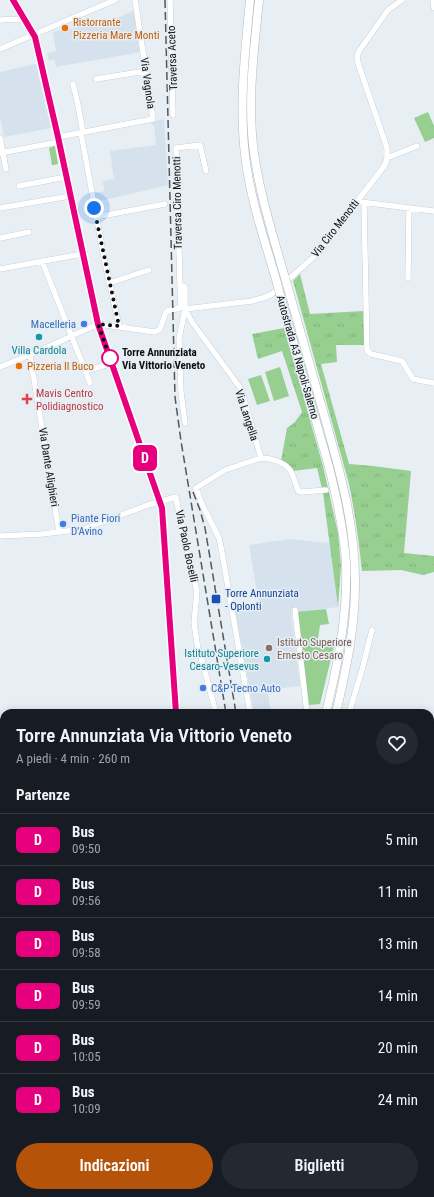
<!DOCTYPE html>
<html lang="it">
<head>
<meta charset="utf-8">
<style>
  body { margin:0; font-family:"Roboto Condensed",sans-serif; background:#242831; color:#f1f3f6; height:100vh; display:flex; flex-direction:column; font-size:15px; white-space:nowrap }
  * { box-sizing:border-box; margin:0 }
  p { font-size:13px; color:#9ea1a6 }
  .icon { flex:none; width:22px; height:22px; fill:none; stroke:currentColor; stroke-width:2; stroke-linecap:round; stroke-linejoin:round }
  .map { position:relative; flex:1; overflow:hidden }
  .sheet { position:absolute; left:0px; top:709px; width:434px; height:488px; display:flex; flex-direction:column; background:#171b24; border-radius:12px 12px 0 0; box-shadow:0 2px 10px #0003 }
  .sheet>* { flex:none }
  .badge { padding:0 8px; border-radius:6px; font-size:14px; line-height:26px }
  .you { position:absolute; width:20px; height:20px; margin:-10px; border:3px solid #fff; border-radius:50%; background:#1a73e8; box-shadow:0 0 0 6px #1a73e833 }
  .map>.badge { position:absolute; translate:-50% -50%; box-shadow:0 0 0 2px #fff }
  h2 { padding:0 16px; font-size:15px; line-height:36px }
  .round { display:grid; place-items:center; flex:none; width:42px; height:42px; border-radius:21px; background:#242831 }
  .overview { display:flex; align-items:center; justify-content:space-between; height:68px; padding:0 16px }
  h1 { font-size:19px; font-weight:600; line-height:30px }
  .action { display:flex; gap:8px; margin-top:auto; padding:8px 16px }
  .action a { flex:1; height:46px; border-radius:24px; background:#b45309; color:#fff; font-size:16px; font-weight:600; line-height:46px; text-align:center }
  .action a+a { background:#242831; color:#f1f3f6 }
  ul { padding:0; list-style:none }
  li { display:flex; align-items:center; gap:12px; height:52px; padding:0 16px; border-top:1px solid #363941 }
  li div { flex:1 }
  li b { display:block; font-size:15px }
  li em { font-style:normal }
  li .badge { min-width:44px; font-weight:700; text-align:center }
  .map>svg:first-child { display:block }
  .built { fill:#d5e2ee }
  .grass { fill:url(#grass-tufts) }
  .cemetery { fill:url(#cemetery-stones) }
  .pitch { fill:#97cf90 }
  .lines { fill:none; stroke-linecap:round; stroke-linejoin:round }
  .stream { stroke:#4190a2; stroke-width:1.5 }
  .minor-casing { stroke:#b5bcc2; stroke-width:6 }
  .major-casing { stroke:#b5bcc2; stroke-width:8 }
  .highway-casing { stroke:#b5bcc2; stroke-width:9 }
  .minor { stroke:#fff; stroke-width:5.5 }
  .major { stroke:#fff; stroke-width:7 }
  .highway { stroke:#fff; stroke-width:8 }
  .rail { stroke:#54585b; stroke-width:1.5; stroke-dasharray:8 4; stroke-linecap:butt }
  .highway-bridge-casing { stroke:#b5bcc2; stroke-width:9; stroke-linecap:butt }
  .highway-bridge { stroke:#fff; stroke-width:8 }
  .line-casing { stroke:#fff; stroke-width:9 }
  .line { stroke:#e6007e; stroke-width:6 }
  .walk { stroke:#0e1012; stroke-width:4; stroke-dasharray:0 7.2 }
  .food-dot { fill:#e8710a; stroke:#e7eef4; stroke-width:1.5 }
  .shop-dot { fill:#3f7fe0; stroke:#e7eef4; stroke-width:1.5 }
  .culture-dot { fill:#0f9aa8; stroke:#e7eef4; stroke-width:1.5 }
  .stop-dot { fill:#fff; stroke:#e6007e; stroke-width:2 }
  .health-dot { fill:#e0444e; stroke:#e7eef4; stroke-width:1.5 }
  .transit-dot { fill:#1a4fb4; stroke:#e7eef4; stroke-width:1.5 }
  .education-dot { fill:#8d6e63; stroke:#e7eef4; stroke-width:1.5 }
  .labels { text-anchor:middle; stroke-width:3; stroke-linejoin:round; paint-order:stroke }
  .food-label { font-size:11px; fill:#c56008; stroke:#e7eef4; text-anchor:start }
  .street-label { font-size:11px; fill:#0e1012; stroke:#e7eef4 }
  .shop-label { font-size:11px; fill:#366cbe; stroke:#e7eef4; text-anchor:start }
  .culture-label { font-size:11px; fill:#0d838f; stroke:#e7eef4 }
  .stop-label { font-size:11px; font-weight:bold; fill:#0e1012; stroke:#e7eef4; text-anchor:start }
  .health-label { font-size:11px; fill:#be3a42; stroke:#e7eef4; text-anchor:start }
  .transit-label { font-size:11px; fill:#164399; stroke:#e7eef4; text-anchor:start }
  .education-label { font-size:11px; fill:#785e54; stroke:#e7eef4; text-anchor:start }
</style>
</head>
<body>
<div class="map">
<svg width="434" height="1197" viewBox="0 0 434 1197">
  <defs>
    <pattern id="grass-tufts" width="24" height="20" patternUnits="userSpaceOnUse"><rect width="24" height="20" fill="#97cf90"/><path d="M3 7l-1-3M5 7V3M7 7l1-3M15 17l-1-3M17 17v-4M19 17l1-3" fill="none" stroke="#81b17b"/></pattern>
    <pattern id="cemetery-stones" width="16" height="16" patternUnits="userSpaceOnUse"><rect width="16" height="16" fill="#97cf90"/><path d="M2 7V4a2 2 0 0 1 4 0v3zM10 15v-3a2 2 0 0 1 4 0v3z" fill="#81b17b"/></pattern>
  </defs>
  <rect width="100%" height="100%" fill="#e7eef4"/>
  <path class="built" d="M135,10L141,52L56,67L54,59L49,61L47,53L56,51L53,32L109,22Z
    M36,64L51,128L4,137L0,117V72Z
    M164,119L168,185L96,202L94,193L104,191L103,181L114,179L110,151L156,145L154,125H152L151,122Z
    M289,539L330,543L338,607L291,613L300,686L272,689V692L268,693L271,713H254L235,608L259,604L249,545Z"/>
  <path class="grass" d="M55,146L58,164L52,165L49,148Z
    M300,274L310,314L364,311L365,345H336L337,362L321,364L349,464L373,466L411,471L404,553L434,556V572L423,575L401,570L362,571C359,542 355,513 349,484L293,281Z
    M284,328L323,466L338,533L341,566L338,607L323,493L317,468L293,471L291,467L281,461L287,428L295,422L302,412L282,351L258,359L252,334Z"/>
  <path class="cemetery" d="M430,757L434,758V863L430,861Z"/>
  <path class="pitch" d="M428,112L434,126V138L425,142L414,118Z
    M280,367L289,396L274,401L265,372Z
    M261,375L270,401L257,405L248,379Z
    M326,609L329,624L320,625L318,639L334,646L320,704L308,705L296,612Z"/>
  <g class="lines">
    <path class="stream" d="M338,1193L339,1197"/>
    <defs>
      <path id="minor" d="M170,0L173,115
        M433,0L434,8
        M0,20L22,19L24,18
        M0,49L115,0
        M96,79L146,71
        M73,84L78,105L83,133
        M81,133L104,258L119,326
        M58,137L153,119L135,0
        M0,138L6,169
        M0,153L59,142
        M387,158L417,146
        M19,186L66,177
        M361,202L434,211
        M364,203L367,350L371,354L402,361L413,379L434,383
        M0,208L70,196
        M96,217L165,204
        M0,238L29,232
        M42,261L90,383
        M0,269L82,254
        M408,278L409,208
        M109,283L149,270
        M180,286L176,148L200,145L206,171
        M30,355L59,532
        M0,367L30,355L98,324L155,332L160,329L166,312C170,308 177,311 181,307L180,286H184L185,288V309L252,301L266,297L272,294L316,255L385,165L387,158V148L358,63L357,57L359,51L364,44L388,10L402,0
        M85,371L106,365
        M185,423L181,392L179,339L185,309L192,322L241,389L261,458
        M0,536L42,534L84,529L148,505L176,497L182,531L197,591L194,623L198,649L201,657L216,713
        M295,610L307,713
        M250,713L221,547L219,538L202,504L196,488L225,470L261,458C271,458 284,462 290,470C294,476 296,485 298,491L301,492L326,490
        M349,713L362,670L372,630
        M0,725L4,726
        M430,754L434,755
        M0,763L4,803
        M0,830H4
        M0,881L4,880
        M430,901L434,898
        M430,967L434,963
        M0,1021L4,1008
        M0,1057L4,1058
        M430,1111L434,1112
        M0,1129H4
        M90,1193L102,1197
        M150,1193L151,1197
        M231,1193L242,1197"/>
      <path id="major" d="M13,0L35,37L58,137L98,324L162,508L176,713
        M82,1197L84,1193"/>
      <path id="highway" d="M250,0C245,52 239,104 245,155C250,199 265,241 277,283
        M259,0C254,50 247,102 254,153C260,195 273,236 285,278
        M288,288C301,333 313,377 326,422C341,475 356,529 355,585C355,629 346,670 336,713
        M280,295L329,467C337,499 344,531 346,563C348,614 338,663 326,713
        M208,1197L209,1193
        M218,1197L219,1193"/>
    </defs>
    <use href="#minor" class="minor-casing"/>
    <use href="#major" class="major-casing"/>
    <use href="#highway" class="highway-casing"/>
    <use href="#minor" class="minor"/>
    <use href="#major" class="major"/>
    <use href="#highway" class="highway"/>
    <path class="rail" d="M165,0L175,397L181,441L226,713
      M193,492L200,510L205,528L236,713
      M430,871L434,873
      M430,918L434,923"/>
    <defs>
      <path id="highway-bridge" d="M285,278L288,288
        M277,283L280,295"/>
    </defs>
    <use href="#highway-bridge" class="highway-bridge-casing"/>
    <use href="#highway-bridge" class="highway-bridge"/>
  </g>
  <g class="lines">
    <defs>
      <path id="line" d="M13,0L35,37L58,137L98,324L162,508L176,713"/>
    </defs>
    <use href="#line" class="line-casing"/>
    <use href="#line" class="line"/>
    <path class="walk" d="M94,208L119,326L98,324L110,358"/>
  </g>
  <g class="food-dot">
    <circle cx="65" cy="28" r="4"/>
    <circle cx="19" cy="366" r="4"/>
  </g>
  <g class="shop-dot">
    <circle cx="84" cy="324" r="4"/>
    <circle cx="63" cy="524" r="4"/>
    <circle cx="203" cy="688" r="4"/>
  </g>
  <g class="culture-dot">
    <circle cx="39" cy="337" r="4"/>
    <circle cx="267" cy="659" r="4"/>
  </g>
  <circle class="stop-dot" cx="110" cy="358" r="8"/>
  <path class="health-dot" d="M25 393h4v4h4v4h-4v4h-4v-4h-4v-4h4z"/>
  <rect class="transit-dot" x="211" y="594" width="10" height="10" rx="2"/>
  <circle class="education-dot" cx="269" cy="648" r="4"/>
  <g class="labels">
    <g class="food-label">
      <text x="73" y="26">Ristorrante<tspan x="73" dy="13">Pizzeria Mare Monti</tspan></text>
      <text x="27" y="370">Pizzeria Il Buco</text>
    </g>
    <g class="street-label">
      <text transform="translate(172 58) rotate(-92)" y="4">Traversa Aceto</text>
      <text transform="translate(148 83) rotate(82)" y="4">Via Vagnola</text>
      <text transform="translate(177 203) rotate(-91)" y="4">Traversa Ciro Menotti</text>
      <text transform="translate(335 228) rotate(-52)" y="4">Via Ciro Menotti</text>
      <text transform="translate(298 357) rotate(74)" y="4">Autostrada A3 Napoli-Salerno</text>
      <text transform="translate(247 415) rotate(72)" y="4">Via Langella</text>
      <text transform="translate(49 467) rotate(81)" y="4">Via Dante Alighieri</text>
      <text transform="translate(187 546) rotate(78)" y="4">Via Paolo Boselli</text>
    </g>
    <g class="shop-label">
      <text x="76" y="328" text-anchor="end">Macelleria</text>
      <text x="71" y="522">Piante Fiori<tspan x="71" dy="13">D'Avino</tspan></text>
      <text x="211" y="692">C&amp;P Tecno Auto</text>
    </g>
    <g class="culture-label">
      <text x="39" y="354">Villa Cardola</text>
      <text x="259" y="657" text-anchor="end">Istituto Superiore<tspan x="259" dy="13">Cesaro-Vesevus</tspan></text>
    </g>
    <g class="stop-label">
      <text x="122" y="356">Torre Annunziata<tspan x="122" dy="13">Via Vittorio Veneto</tspan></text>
    </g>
    <g class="health-label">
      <text x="36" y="397">Mavis Centro<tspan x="36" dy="13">Polidiagnostico</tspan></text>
    </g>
    <g class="transit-label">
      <text x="225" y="597">Torre Annunziata<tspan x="225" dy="13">- Oplonti</tspan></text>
    </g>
    <g class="education-label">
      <text x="277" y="646">Istituto Superiore<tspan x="277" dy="13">Ernesto Cesaro</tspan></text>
    </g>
  </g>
</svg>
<div class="you" style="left:94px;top:208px"></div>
<b class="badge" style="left:145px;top:458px;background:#e6007e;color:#fff">D</b>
<section class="sheet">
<div class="overview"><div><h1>Torre Annunziata Via Vittorio Veneto</h1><p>A piedi · 4 min · 260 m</p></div><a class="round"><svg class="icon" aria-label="heart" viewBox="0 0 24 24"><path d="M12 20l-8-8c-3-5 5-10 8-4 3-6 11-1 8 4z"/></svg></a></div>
<h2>Partenze</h2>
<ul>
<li><span class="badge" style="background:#e6007e;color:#fff">D</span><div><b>Bus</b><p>09:50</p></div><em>5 min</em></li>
<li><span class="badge" style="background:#e6007e;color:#fff">D</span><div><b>Bus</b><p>09:56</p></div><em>11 min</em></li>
<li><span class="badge" style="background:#e6007e;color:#fff">D</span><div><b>Bus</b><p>09:58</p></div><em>13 min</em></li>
<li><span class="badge" style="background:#e6007e;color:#fff">D</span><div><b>Bus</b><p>09:59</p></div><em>14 min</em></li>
<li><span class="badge" style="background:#e6007e;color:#fff">D</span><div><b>Bus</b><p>10:05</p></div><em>20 min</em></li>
<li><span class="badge" style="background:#e6007e;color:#fff">D</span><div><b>Bus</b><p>10:09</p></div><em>24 min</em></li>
</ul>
<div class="action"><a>Indicazioni</a><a>Biglietti</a></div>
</section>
</div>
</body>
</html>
